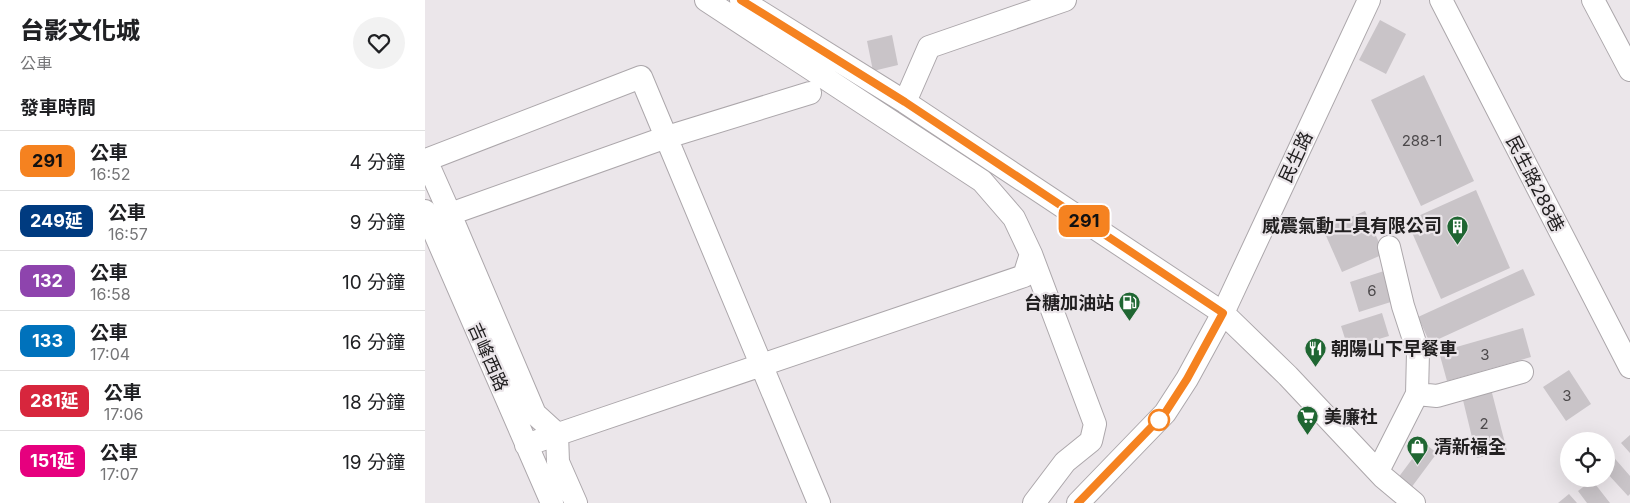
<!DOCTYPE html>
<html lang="zh-TW">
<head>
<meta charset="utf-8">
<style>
  body { margin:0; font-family:Inter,"Noto Sans TC",sans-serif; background:#f2f2f2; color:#202124; height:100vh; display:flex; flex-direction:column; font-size:19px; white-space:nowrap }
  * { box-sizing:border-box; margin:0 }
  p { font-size:16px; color:#757577 }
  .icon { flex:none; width:28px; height:28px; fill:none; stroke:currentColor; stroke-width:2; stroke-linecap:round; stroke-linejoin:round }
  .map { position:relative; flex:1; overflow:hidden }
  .drawer { display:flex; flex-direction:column; background:#fff; width:425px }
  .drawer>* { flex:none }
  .badge { padding:0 10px; border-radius:8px; font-size:18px; line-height:32px }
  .controls { position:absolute; left:1135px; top:432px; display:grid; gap:10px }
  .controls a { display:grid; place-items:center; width:55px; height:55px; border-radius:50%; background:#fff; box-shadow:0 5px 20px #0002; font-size:25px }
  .map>.badge { position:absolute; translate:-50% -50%; box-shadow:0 0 0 2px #fff }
  h2 { padding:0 20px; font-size:19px; line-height:45px }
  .round { display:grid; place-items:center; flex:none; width:52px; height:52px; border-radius:26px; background:#f2f2f2 }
  .summary { display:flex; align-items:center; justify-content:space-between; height:85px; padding:0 20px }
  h1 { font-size:24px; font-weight:800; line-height:38px }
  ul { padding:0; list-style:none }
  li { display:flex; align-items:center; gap:15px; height:60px; padding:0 20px; border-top:1px solid #e0e0e0 }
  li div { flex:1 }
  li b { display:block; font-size:19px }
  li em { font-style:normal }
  li .badge { min-width:55px; font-weight:700; text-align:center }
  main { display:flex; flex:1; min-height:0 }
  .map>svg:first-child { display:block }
  .building { fill:#c9c4c8 }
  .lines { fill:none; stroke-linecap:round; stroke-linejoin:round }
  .minor-casing { stroke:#aca7ab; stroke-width:24 }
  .minor { stroke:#fff; stroke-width:22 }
  .line-casing { stroke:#fff; stroke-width:11 }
  .line { stroke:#f58220; stroke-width:8 }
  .stop-dot { fill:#fff; stroke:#f58220; stroke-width:2.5 }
  .labels { text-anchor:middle; stroke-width:4.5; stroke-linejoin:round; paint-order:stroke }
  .number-label { font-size:15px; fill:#4c494b }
  .street-label { font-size:18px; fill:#222021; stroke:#ebe6ea }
  .poi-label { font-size:18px; font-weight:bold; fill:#222021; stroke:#ebe6ea; text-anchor:start }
</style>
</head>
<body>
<main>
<section class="drawer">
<div class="summary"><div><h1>台影文化城</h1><p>公車</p></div><a class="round"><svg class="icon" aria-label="heart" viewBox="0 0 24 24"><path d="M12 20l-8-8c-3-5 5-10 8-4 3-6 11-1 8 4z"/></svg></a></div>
<h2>發車時間</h2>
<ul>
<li><span class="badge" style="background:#f58220;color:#111">291</span><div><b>公車</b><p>16:52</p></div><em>4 分鐘</em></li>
<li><span class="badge" style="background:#003b80;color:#fff">249延</span><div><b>公車</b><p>16:57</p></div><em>9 分鐘</em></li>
<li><span class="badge" style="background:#8e44ad;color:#fff">132</span><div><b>公車</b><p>16:58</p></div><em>10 分鐘</em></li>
<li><span class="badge" style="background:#0072bc;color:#fff">133</span><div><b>公車</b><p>17:04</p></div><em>16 分鐘</em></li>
<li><span class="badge" style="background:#d7263d;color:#fff">281延</span><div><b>公車</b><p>17:06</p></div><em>18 分鐘</em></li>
<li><span class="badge" style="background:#e6007e;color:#fff">151延</span><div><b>公車</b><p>17:07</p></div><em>19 分鐘</em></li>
</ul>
</section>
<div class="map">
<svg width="1205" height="503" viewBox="0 0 1205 503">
  <rect width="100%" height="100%" fill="#ebe6ea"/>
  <path class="building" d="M955,20L981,34L961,74L934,60Z
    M467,35L473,65L448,71L442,41Z
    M999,75L1049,181L996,206L946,100Z
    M1051,190L1085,268L1016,299L982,221Z
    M940,211L959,254L917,272L898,229Z
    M1098,269L1110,295L1005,343L993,317Z
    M959,271L969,301L934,312L925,282Z
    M957,313L964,336L923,348L916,326Z
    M1098,328L1106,357L1022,381L1014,352Z
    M1144,370L1166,404L1141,421L1118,387Z
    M1066,389L1082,451L1052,458L1037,396Z
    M1205,435V453L1196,443Z
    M999,443L1012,453L986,488L973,478Z
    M1185,453L1205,476V494L1203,496L1181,472V456Z
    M1167,480L1185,503H1162L1153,491Z
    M1144,494L1152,503H1133Z"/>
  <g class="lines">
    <defs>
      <path id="minor" d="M281,0L557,181L589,218L606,254L670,424L666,441L640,462L609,503
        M316,0L480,102L798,313L863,376L958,477L989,503
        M1016,0L1205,367
        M1168,0L1205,70
        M480,102L504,47L640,0
        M0,211L127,503
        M25,214L1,160L216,77L394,503
        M964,247L978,306L993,352L992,394
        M101,445L599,276L606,254
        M953,471L992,394L1012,396L1097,372
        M151,503L133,462L132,434L110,414L25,214L239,138L385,93
        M653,503L740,413L762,379L798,313L944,0"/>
    </defs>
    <use href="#minor" class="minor-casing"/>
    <use href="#minor" class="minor"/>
  </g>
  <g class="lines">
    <defs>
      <path id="line" d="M316,0L480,102L798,313L762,379L740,413L653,503"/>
    </defs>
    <use href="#line" class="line-casing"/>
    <use href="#line" class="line"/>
  </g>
  <defs>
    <symbol id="building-pin" viewBox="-11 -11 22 30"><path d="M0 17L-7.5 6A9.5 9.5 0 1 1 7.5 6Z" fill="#1f6632" stroke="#ebe6ea"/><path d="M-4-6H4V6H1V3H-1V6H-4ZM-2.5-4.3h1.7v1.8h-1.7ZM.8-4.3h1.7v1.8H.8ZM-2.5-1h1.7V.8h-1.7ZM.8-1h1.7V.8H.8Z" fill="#fff"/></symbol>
    <symbol id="fuel-pin" viewBox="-11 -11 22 30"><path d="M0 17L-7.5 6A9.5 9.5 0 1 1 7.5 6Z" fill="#1f6632" stroke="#ebe6ea"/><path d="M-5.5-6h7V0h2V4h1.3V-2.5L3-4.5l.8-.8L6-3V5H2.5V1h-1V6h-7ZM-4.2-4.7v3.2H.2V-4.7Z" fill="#fff"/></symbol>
    <symbol id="restaurant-pin" viewBox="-11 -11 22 30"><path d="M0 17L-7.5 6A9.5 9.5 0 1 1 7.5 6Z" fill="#1f6632" stroke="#ebe6ea"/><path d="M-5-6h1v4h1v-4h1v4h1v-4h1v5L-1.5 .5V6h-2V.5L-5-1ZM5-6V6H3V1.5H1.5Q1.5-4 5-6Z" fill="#fff"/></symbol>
    <symbol id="supermarket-pin" viewBox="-11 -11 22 30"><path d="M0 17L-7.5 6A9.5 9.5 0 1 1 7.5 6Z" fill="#1f6632" stroke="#ebe6ea"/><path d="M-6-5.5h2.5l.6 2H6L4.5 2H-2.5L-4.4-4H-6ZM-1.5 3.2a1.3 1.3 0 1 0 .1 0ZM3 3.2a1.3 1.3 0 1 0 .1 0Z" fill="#fff"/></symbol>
    <symbol id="shop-pin" viewBox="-11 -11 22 30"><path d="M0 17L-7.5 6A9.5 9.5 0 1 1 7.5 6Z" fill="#1f6632" stroke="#ebe6ea"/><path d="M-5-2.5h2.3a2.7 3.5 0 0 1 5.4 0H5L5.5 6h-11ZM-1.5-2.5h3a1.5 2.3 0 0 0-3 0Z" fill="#fff"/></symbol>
  </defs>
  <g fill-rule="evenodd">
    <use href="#building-pin" x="1020" y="214" width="25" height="34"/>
    <use href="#fuel-pin" x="692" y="290" width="25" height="34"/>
    <use href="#restaurant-pin" x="878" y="336" width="25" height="34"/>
    <use href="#supermarket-pin" x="870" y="404" width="25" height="34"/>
    <use href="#shop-pin" x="980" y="434" width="25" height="34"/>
  </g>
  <circle class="stop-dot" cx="734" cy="420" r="10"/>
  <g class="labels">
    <g class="number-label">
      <text x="997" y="146">288-1</text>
      <text x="947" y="296">6</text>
      <text x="1060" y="360">3</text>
      <text x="1142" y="401">3</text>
      <text x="1059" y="429">2</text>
    </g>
    <g class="street-label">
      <text transform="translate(871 157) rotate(-65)" y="6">民生路</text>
      <text transform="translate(1110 184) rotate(63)" y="6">民生路288巷</text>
      <text transform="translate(63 357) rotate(66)" y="6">吉峰西路</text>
    </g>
    <g class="poi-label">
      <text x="1017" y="232" text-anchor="end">威震氣動工具有限公司</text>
      <text x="689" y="309" text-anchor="end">台糖加油站</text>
      <text x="906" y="355">朝陽山下早餐車</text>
      <text x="899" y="423">美廉社</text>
      <text x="1009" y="453">清新福全</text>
    </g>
  </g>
</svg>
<div class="controls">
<a><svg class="icon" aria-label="locate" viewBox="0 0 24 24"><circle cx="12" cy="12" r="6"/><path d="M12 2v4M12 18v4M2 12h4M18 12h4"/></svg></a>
</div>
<b class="badge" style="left:659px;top:221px;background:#f58220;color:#111">291</b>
</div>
</main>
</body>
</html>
